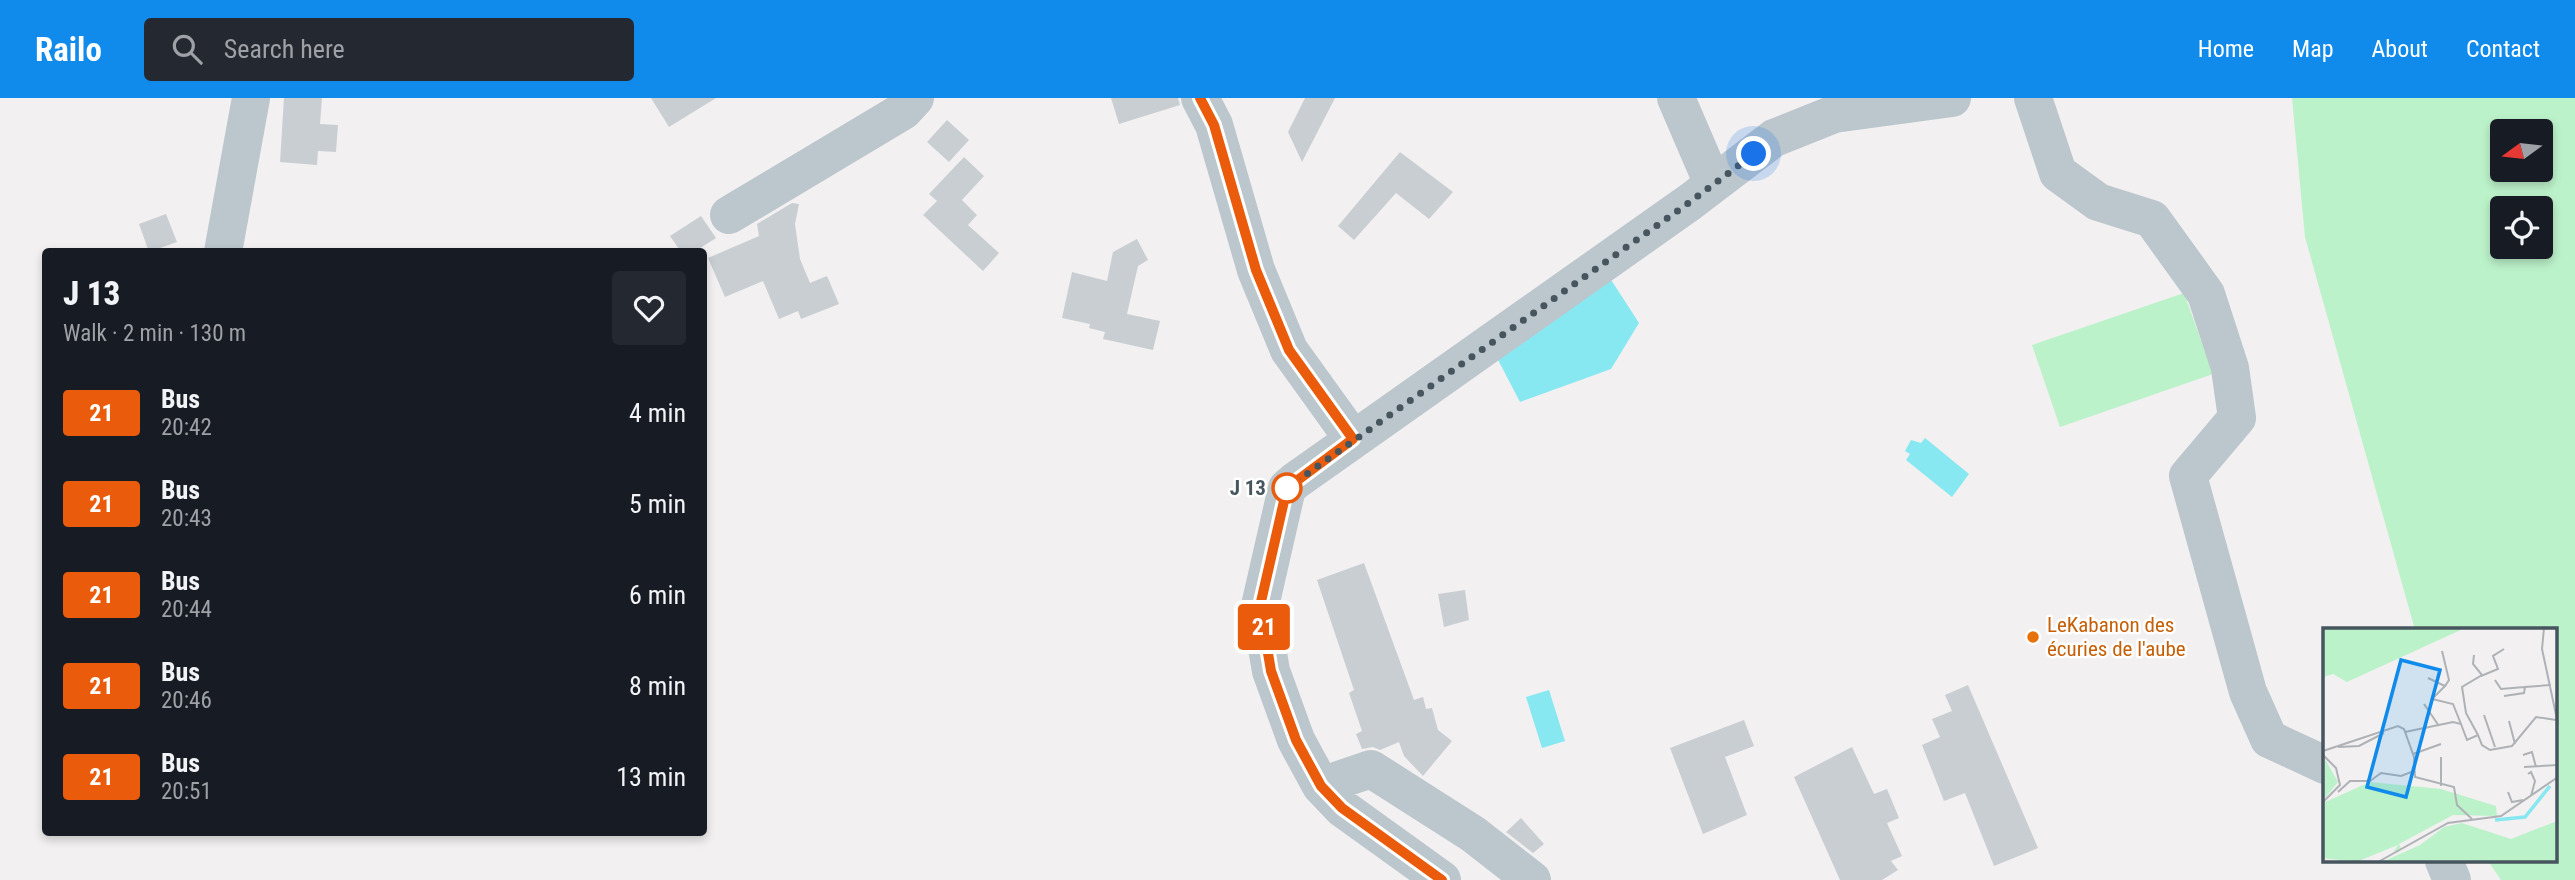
<!DOCTYPE html>
<html lang="en">
<head>
<meta charset="utf-8">
<style>
  body { margin:0; font-family:"Roboto Condensed",sans-serif; background:#242831; color:#f1f3f6; height:100vh; display:flex; flex-direction:column; font-size:26px; white-space:nowrap }
  * { box-sizing:border-box; margin:0 }
  p { font-size:23px; color:#9ea1a6 }
  .icon { flex:none; width:38px; height:38px; fill:none; stroke:currentColor; stroke-width:2; stroke-linecap:round; stroke-linejoin:round }
  .map { position:relative; flex:1; overflow:hidden }
  .panel { position:absolute; left:42px; top:150px; width:665px; height:588px; display:flex; flex-direction:column; background:#171b24; border-radius:7px; box-shadow:0 4px 10px #0003 }
  .panel>* { flex:none }
  .badge { padding:0 14px; border-radius:5px; font-size:24px; line-height:46px }
  .needle { width:46px; rotate:255deg }
  .buttons { position:absolute; left:2490px; top:21px; display:grid; gap:14px }
  .buttons a { display:grid; place-items:center; width:63px; height:63px; border-radius:7px; background:#171b24; box-shadow:0 4px 10px #0003; font-size:35px }
  .you { position:absolute; width:35px; height:35px; margin:-18px; border:5px solid #fff; border-radius:50%; background:#1a73e8; box-shadow:0 0 0 10px #1a73e833 }
  .map>.badge { position:absolute; translate:-50% -50%; box-shadow:0 0 0 4px #fff }
  .round { display:grid; place-items:center; flex:none; width:74px; height:74px; border-radius:7px; background:#242831 }
  .headline { display:flex; align-items:center; justify-content:space-between; height:119px; padding:0 21px }
  h1 { font-size:33px; font-weight:800; line-height:52px }
  ul { padding:0; list-style:none }
  li { display:flex; align-items:center; gap:21px; height:91px; padding:0 21px }
  li div { flex:1 }
  li b { display:block; font-size:26px }
  li em { font-style:normal }
  li .badge { min-width:77px; font-weight:700; text-align:center }
  header { display:flex; align-items:center; gap:42px; box-sizing:border-box; height:98px; padding:0 35px; background:#108bec; color:#fff }
  header strong { font-size:33px }
  nav { display:flex; gap:38px; margin-inline-start:auto; font-size:24px }
  .search { width:490px; height:63px; background:#242831; display:flex; align-items:center; gap:18px; box-sizing:border-box; padding:0 24px; border-radius:7px; color:#9ea1a6; font-size:26px }
  .map>svg:first-child { display:block }
  .green { fill:#bcf2ca; fill-rule:evenodd }
  .water { fill:#87e8f1 }
  .building { fill:#c9ced3 }
  .lines { fill:none; stroke-linecap:round; stroke-linejoin:round }
  .minor { stroke:#bbc6cd; stroke-width:38 }
  .line-casing { stroke:#fff; stroke-width:16 }
  .line { stroke:#ea5b0b; stroke-width:10 }
  .walk { stroke:#47565e; stroke-width:7; stroke-dasharray:0 12.6 }
  .stop-dot { fill:#fff; stroke:#ea5b0b; stroke-width:3.5 }
  .food-dot { fill:#e8710a; stroke:#fff; stroke-width:2.5 }
  .labels { text-anchor:middle; stroke-width:5; stroke-linejoin:round; paint-order:stroke }
  .stop-label { font-size:21px; font-weight:bold; fill:#47565e; stroke:#fff; text-anchor:end }
  .food-label { font-size:21px; fill:#c56008; stroke:#fff; text-anchor:start }
  .inset-river { fill:none; stroke:#87e8f1; stroke-width:3.5 }
  .inset-road { fill:none; stroke:#aeb2b6; stroke-width:2 }
  .view { fill:#108bec; fill-opacity:0.15; stroke:#108bec; stroke-width:3.5 }
  .inset-edge { fill:none; stroke:#47565e; stroke-width:3.5 }
</style>
</head>
<body>
<header>
<strong>Railo</strong>
<div class="search"><svg class="icon" aria-label="search" viewBox="0 0 24 24"><circle cx="10" cy="10" r="6"/><path d="M15 15l6 6"/></svg>Search here</div>
<nav><a>Home</a><a>Map</a><a>About</a><a>Contact</a></nav>
</header>
<div class="map">
<svg width="2575" height="782" viewBox="0 0 2575 782">
  <rect width="100%" height="100%" fill="#f2f0f0"/>
  <path class="green" d="M2292,0H2575V782H2501L2488,763H2556V532H2415L2305,139ZM2502,33H2541V72H2502ZM2502,110H2541V149H2502Z
    M2184,195L2213,276L2060,329L2032,247Z"/>
  <path class="water" d="M1608,177L1639,225L1611,271L1520,304L1496,258Z
    M1925,340L1969,376L1952,399L1906,362L1910,356L1905,353L1911,342L1921,345Z
    M1549,592L1565,643L1542,650L1526,599Z"/>
  <path class="building" d="M284,0H322L320,26L338,27L336,54L318,53L317,67L280,64Z
    M651,0H716L669,29Z
    M1111,0H1178L1180,7L1119,26Z
    M1305,0H1335L1302,64L1288,34Z
    M947,22L969,42L949,64L927,44Z
    M1400,54L1453,94L1429,121L1396,95L1354,142L1338,128Z
    M964,59L984,78L962,102L977,117L968,127L999,155L983,173L923,117L937,103L929,96Z
    M792,105L799,106L795,126L800,161L810,185L827,178L839,206L801,221L798,213L779,221L763,183L725,199L708,160L759,138L757,126Z
    M166,116L177,144L149,154L139,126Z
    M701,118L716,140L694,154H681L670,138Z
    M1137,141L1148,162L1138,168L1127,216L1160,223L1153,252L1103,241L1105,234L1089,230L1090,226L1062,220L1072,174L1107,183L1113,154Z
    M1364,465L1414,602L1423,599L1426,611L1432,610L1438,632L1452,643L1423,678L1404,658L1399,644L1380,652L1373,649L1362,651L1356,636L1362,633L1349,595L1354,592L1317,482Z
    M1465,492L1469,522L1444,529L1438,496Z
    M1968,587L2038,750L1994,768L1965,695L1944,703L1922,647L1940,639L1932,621L1952,613L1945,597Z
    M1744,622L1754,648L1725,659L1747,717L1703,736L1670,650Z
    M1852,649L1874,696L1887,691L1899,720L1887,725L1902,758L1891,763L1898,772L1882,782H1840L1794,679Z
    M1521,720L1544,746L1533,755L1506,734Z"/>
  <g class="lines">
    <path class="minor" d="M1200,0L1214,27L1256,172L1289,252L1353,341
      M1676,0L1713,86
      M2033,0L2058,75L2098,104L2152,121L2206,196L2230,270L2237,320L2188,378L2248,594L2269,641L2325,667
      M729,117L903,13L915,0
      M223,154L251,0
      M1321,688L1371,671L1473,736L1532,782
      M2444,763L2452,782
      M1442,782L1342,710L1321,688L1296,642L1271,573L1260,508L1287,390L1295,383L1690,104L1774,40L1834,16L1952,0"/>
  </g>
  <g class="lines">
    <defs>
      <path id="line" d="M1200,0L1214,27L1256,172L1289,252L1353,341L1287,390L1260,508L1271,573L1296,642L1321,688L1342,710L1442,782"/>
    </defs>
    <use href="#line" class="line-casing"/>
    <use href="#line" class="line"/>
    <path class="walk" d="M1287,390L1690,104L1754,56"/>
  </g>
  <circle class="stop-dot" cx="1287" cy="390" r="14"/>
  <circle class="food-dot" cx="2033" cy="539" r="7"/>
  <g class="labels">
    <g class="stop-label">
      <text x="1266" y="397">J 13</text>
    </g>
    <g class="food-label">
      <text x="2047" y="534">LeKabanon des<tspan x="2047" dy="24">écuries de l'aube</tspan></text>
    </g>
  </g>
  <g transform="translate(2323 530)">
    <rect width="234" height="234" fill="#f2f0f0"/>
    <path d="M0,0H142L24,54L10,46L0,49ZM2,131L15,154L3,169H0ZM47,154L118,161L173,178L174,188L130,187L76,216L78,221L70,225L75,217L33,234L0,230V175ZM234,193V234H59L97,217L121,199L139,195L188,211Z" fill="#bcf2ca"/>
    <path class="inset-river" d="M172,192L202,189L227,158"/>
    <path class="inset-road" d="M221,0L219,21L235,96M119,23L126,52L122,58M151,27L150,36L159,47L139,59L143,85L155,107M158,48L175,41L170,28L181,21M105,50L122,58L109,71L130,76L138,96M172,52L178,61L202,59M181,68L201,65L202,59L228,57M101,76L116,98M161,87L172,119M186,93L192,116M82,104L130,94L138,96L144,112L155,107L159,117L167,122L189,118L213,89L233,92M15,119L36,118L61,105M0,123L75,98L81,101L91,129L92,149L131,159L134,177L149,191M90,126L118,116M0,127L13,140L17,157L0,174M200,127L209,124L213,139M201,139L235,137M205,146L208,144L212,153L208,168M118,158V129M15,164L27,153H47L58,145L78,148L91,143M185,164L189,174L200,172M55,234L125,195L178,188L235,149"/>
    <path class="view" d="M78,32L117,42L83,169L44,159Z"/>
    <rect width="234" height="234" class="inset-edge"/>
  </g>
</svg>
<div class="buttons">
<a><svg class="needle" viewBox="-14 -14 28 28"><path d="M0-13l5 13h-10z" fill="#e53935"/><path d="M0 13l5-13h-10z" fill="#9ea1a6"/></svg></a>
<a><svg class="icon" aria-label="locate" viewBox="0 0 24 24"><circle cx="12" cy="12" r="6"/><path d="M12 2v4M12 18v4M2 12h4M18 12h4"/></svg></a>
</div>
<div class="you" style="left:1754px;top:56px"></div>
<b class="badge" style="left:1264px;top:529px;background:#ea5b0b;color:#fff">21</b>
<section class="panel">
<div class="headline"><div><h1>J 13</h1><p>Walk · 2 min · 130 m</p></div><a class="round"><svg class="icon" aria-label="heart" viewBox="0 0 24 24"><path d="M12 20l-8-8c-3-5 5-10 8-4 3-6 11-1 8 4z"/></svg></a></div>
<ul>
<li><span class="badge" style="background:#ea5b0b;color:#fff">21</span><div><b>Bus</b><p>20:42</p></div><em>4 min</em></li>
<li><span class="badge" style="background:#ea5b0b;color:#fff">21</span><div><b>Bus</b><p>20:43</p></div><em>5 min</em></li>
<li><span class="badge" style="background:#ea5b0b;color:#fff">21</span><div><b>Bus</b><p>20:44</p></div><em>6 min</em></li>
<li><span class="badge" style="background:#ea5b0b;color:#fff">21</span><div><b>Bus</b><p>20:46</p></div><em>8 min</em></li>
<li><span class="badge" style="background:#ea5b0b;color:#fff">21</span><div><b>Bus</b><p>20:51</p></div><em>13 min</em></li>
</ul>
</section>
</div>
</body>
</html>
